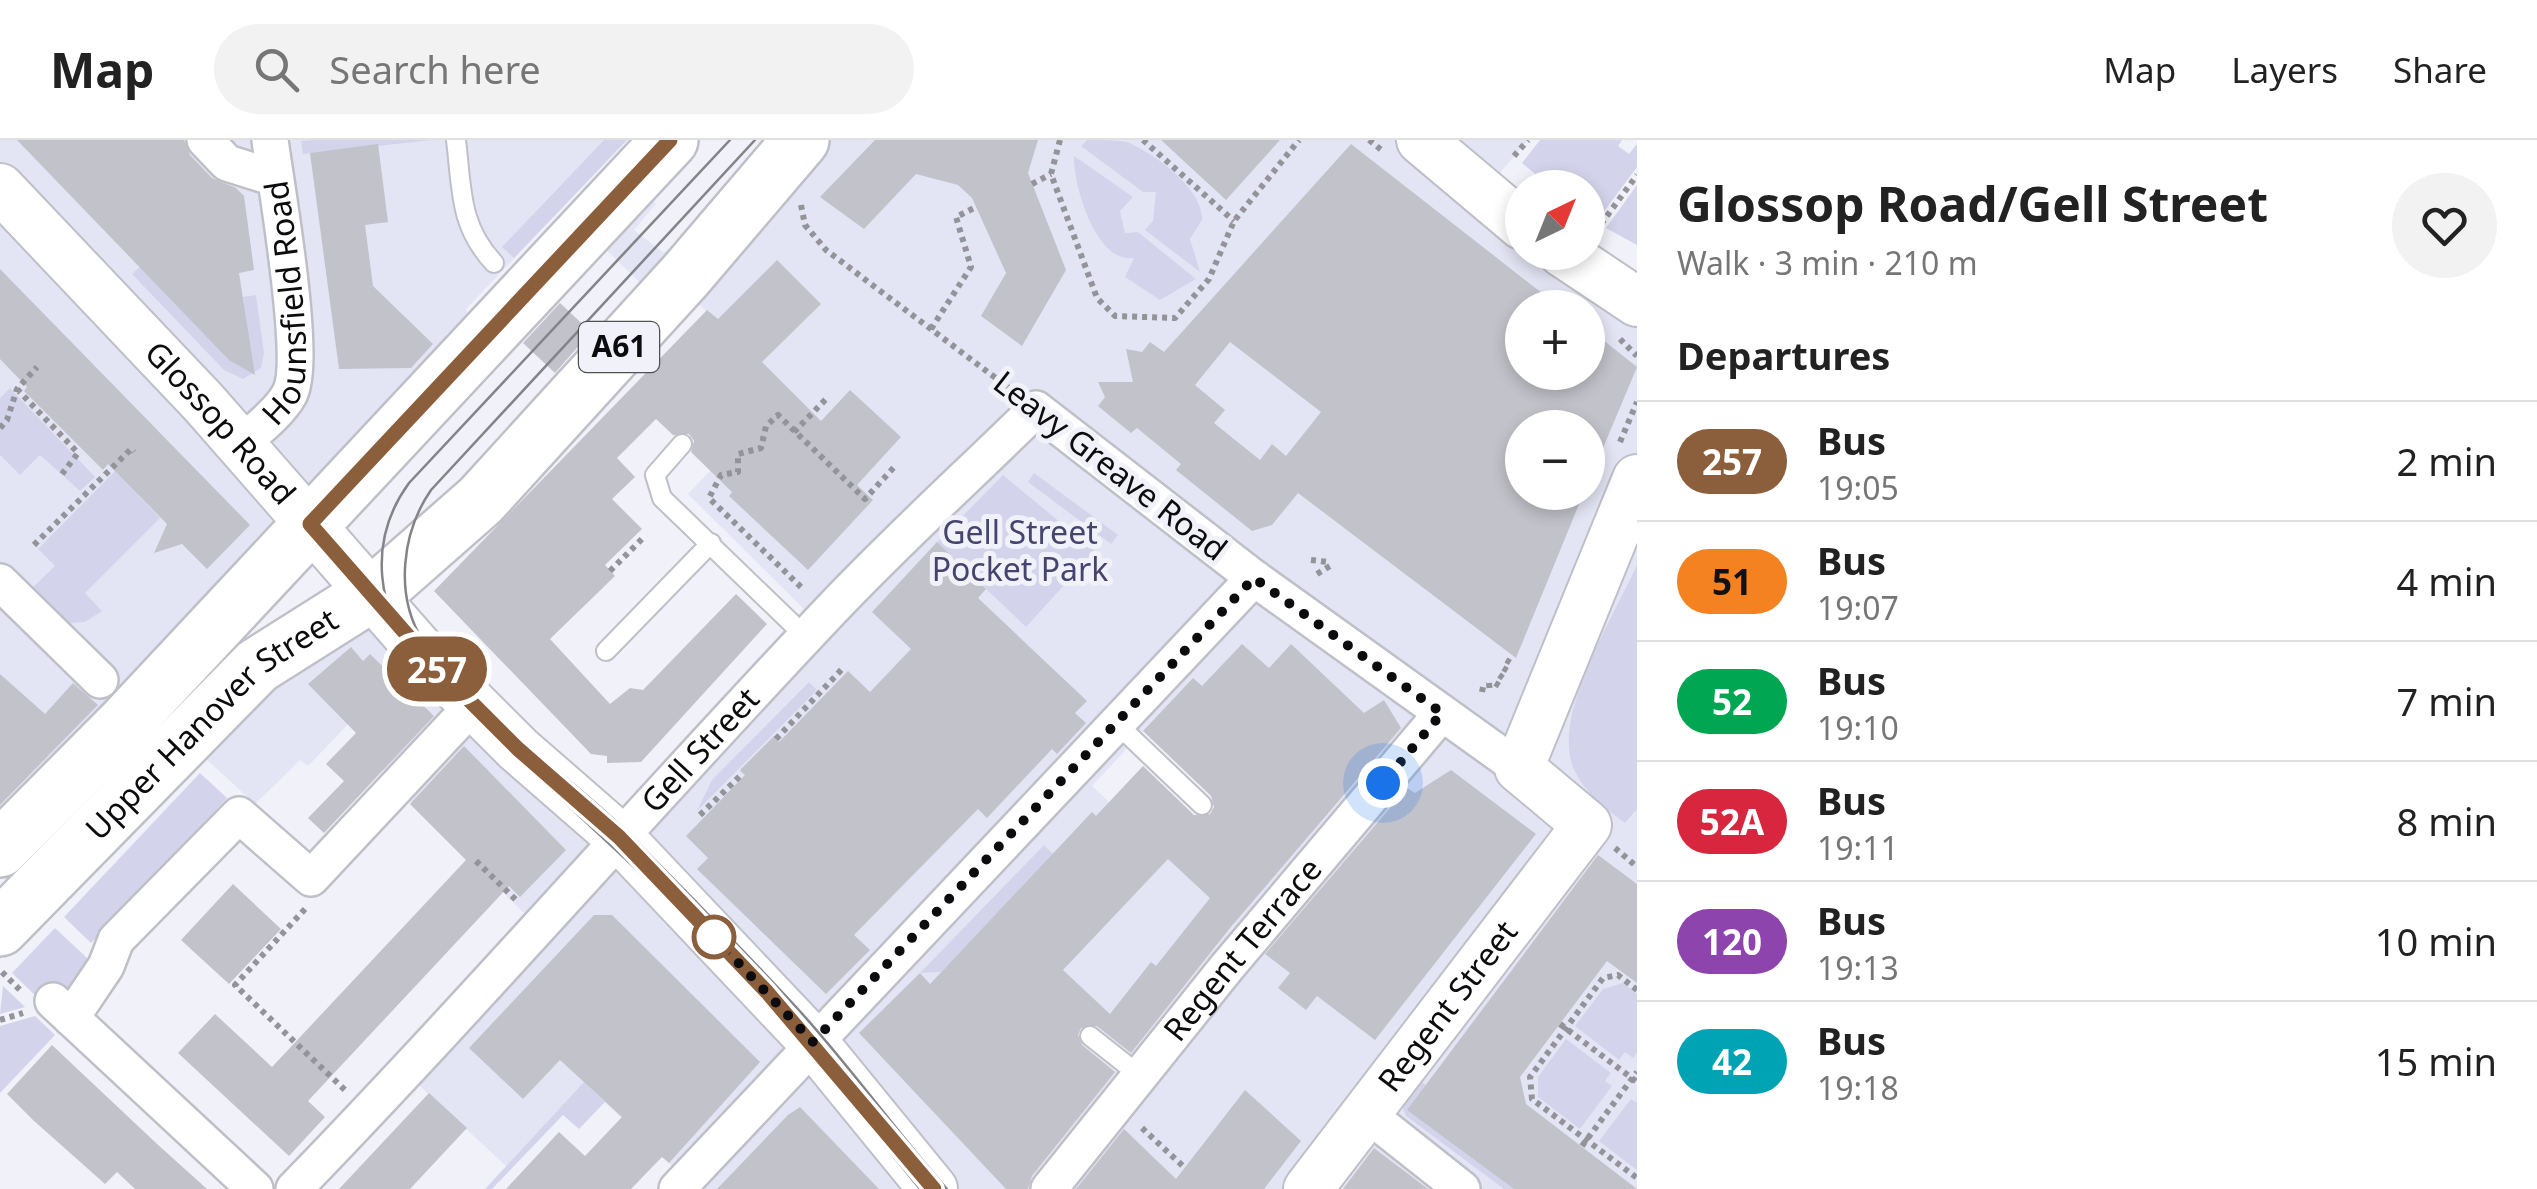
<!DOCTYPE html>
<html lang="en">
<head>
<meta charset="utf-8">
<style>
  body { margin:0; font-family:"Noto Sans",sans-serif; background:#f2f2f2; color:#222; height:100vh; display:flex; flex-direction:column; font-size:38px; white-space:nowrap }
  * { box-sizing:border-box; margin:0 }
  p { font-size:32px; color:#767676 }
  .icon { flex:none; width:55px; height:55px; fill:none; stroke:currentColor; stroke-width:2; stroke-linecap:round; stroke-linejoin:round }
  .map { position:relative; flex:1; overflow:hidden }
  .drawer { display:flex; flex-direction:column; background:#fff; width:900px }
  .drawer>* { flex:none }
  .badge { padding:0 20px; border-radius:32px; font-size:35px; line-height:65px }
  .needle { width:65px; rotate:43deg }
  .tools { position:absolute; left:1505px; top:30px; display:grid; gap:20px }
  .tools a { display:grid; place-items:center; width:100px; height:100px; border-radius:50%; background:#fff; box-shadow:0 5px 15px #0003; font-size:50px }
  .you { position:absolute; width:50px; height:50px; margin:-25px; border:8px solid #fff; border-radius:50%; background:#1a73e8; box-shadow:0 0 0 15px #1a73e833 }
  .map>.badge { position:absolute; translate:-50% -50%; box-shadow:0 0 0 5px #fff }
  h2 { padding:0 40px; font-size:38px; line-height:90px }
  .round { display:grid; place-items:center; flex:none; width:105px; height:105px; border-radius:52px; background:#f2f2f2 }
  .head { display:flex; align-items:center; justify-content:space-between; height:170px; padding:0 40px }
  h1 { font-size:48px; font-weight:700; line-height:75px }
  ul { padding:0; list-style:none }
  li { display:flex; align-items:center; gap:30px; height:120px; padding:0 40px; border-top:2px solid #e0e0e0 }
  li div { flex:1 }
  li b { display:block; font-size:38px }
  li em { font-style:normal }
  li .badge { min-width:110px; font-weight:700; text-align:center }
  header { display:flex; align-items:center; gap:60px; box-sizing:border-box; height:140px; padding:0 50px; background:#fff; border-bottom:2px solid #e0e0e0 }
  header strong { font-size:48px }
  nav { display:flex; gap:55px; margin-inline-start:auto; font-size:35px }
  .search { width:700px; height:90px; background:#f2f2f2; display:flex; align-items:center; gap:25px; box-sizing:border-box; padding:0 35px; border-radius:55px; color:#767676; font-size:38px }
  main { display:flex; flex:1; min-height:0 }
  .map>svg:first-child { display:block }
  .built { fill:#e4e5f4; fill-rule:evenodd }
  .green { fill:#d3d4eb }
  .building { fill:#c2c2ca; fill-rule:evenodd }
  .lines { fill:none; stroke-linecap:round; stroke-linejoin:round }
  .lane-casing { stroke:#bfc0c7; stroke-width:22 }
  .street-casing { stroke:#bfc0c7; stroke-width:40 }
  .secondary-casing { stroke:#bfc0c7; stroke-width:52 }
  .highway-casing { stroke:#bfc0c7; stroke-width:60 }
  .path { stroke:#939399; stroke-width:6; stroke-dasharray:5 5; stroke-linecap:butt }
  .lane { stroke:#fff; stroke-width:18 }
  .street { stroke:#fff; stroke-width:35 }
  .secondary { stroke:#fff; stroke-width:48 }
  .highway { stroke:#fff; stroke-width:55 }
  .tram { stroke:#838388; stroke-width:2.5 }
  .line-casing { stroke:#fff; stroke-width:22 }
  .line { stroke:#8b5e3c; stroke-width:15 }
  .walk { stroke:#0c0c0e; stroke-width:10; stroke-dasharray:0 18 }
  .stop-dot { fill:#fff; stroke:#8b5e3c; stroke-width:5 }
  .labels { text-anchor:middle; stroke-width:10; stroke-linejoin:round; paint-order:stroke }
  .shield { fill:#f1f1f9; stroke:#515154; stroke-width:2.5 }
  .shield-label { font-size:30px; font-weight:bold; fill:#0c0c0e }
  .street-label { font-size:32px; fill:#0c0c0e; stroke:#f1f1f9 }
  .park-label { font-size:32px; fill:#46446f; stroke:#f1f1f9 }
</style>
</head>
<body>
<header>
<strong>Map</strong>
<div class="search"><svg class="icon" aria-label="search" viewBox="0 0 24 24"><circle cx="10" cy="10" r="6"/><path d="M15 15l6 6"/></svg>Search here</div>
<nav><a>Map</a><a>Layers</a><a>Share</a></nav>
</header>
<main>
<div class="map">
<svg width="1637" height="1049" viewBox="0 0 1637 1049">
  <rect width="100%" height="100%" fill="#f1f1f9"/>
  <path class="built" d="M0,0H627L466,169L477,209L0,712Z
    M801,0H1528L1483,53L1522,85V112L1562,113L1637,162V1049H677L686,1039L584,943L507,1027L407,934L539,788L388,639L362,586L353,579L308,626L300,620L255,664L204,617L253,566L383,469L619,697L818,483L688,354L789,249L677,144L648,150L601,105L621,32L656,64L634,90L664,113ZM1522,168H1588V232H1522ZM1522,288H1588V352H1522ZM1178,554L1266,636L1196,744L1092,646Z"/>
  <path class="green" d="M313,0H433L303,14L301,1Z
    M604,0H627L514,118L502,107Z
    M1087,0C1100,0 1116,0 1127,2C1154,13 1204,49 1202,80L1190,99L1200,132L1145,90L1153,81L1156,52H1143L1081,6Z
    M1540,0H1622L1618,6L1629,14L1637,4V27L1597,81L1588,75V48L1551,47L1522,23Z
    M1074,16L1133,57L1120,71L1125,93L1138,92L1196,139L1160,160L1125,137L1134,118C1096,124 1073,45 1074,16Z
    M1637,45V105L1606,88Z
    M140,127L251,218L243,157L256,155L264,213L261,228L243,239L224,230L132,134Z
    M10,248L95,337L80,351L40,315L20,335L0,315V258Z
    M115,331L160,378L85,453L102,471L85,482L69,483L30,450L55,426L38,409Z
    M1034,333L1118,395L1111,404L1028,342Z
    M1003,335L1095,411L1026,487L937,402Z
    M1637,425V669L1625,683C1604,668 1583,651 1573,627C1552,574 1615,474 1637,425Z
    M809,542L817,550L697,671L712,640Z
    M200,633L227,658L91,803L64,777Z
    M1044,705L1053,714L941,832L920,833Z
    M55,788L88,819L93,832L78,848L40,860L12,833Z
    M1623,843L1637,854V913L1633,918L1625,912L1619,920L1575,886L1603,849Z
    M3,846L25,867L0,874Z
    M35,876L55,895L0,953V886Z
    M1566,899L1611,933L1605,941L1612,946L1580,989L1538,957V937Z
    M1420,941L1426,945L1408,969L1514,1049H1504L1406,976L1402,966Z
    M584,942L605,962L579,989L563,975L492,1049H485Z
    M1631,959L1637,963V1030L1599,1001Z"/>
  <path class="building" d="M17,0H184L190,15L212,38L236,48L244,56L254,130L239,133L255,235L229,220Z
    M875,0H1038L1028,33L1066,130L1022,206L981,176L1006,133L972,58L958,45L916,34L864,89L820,57Z
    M1161,0H1280L1226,60Z
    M378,4L388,82L365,85L373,146L433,204L411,228L339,229L310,13Z
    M1351,4L1561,168H1522V232H1588V188L1637,227L1588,344V288H1522V352H1584L1516,518L1298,353L1272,385L1252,391L1176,330L1181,324L1137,288L1131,293L1098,266L1105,257L1098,242H1133L1126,209L1142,212L1150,202L1164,212ZM1230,202L1321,272L1286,316L1272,304L1260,320L1214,283L1225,270L1195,245Z
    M777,120L821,164L762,222L821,281L850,250L901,297L857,345L873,360L808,430L729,356L732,352L691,312L694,301L689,294L673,295L656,279L617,318L635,337L612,359L642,389L605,425L615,436L550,499L610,564L630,548L643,550L736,454L767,484L641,622L607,623V616L591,614L434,451L707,170L718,179Z
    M0,129L250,385L207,429L182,404L154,413L167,384L108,324L103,330L24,251L27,247L0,219Z
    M560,163L591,192L555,233L523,203Z
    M937,402L986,449L978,458L1087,561L1075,573L1086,583L1057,614L1052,609L987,678L978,669L854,795L870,810L826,854L697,729L708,718L686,696L745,635L740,630L774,596L779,602L848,531L870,552L911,509L872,472Z
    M1242,504L1269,528L1291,504L1364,573L1384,560L1401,588L1230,788L1131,913L1097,886L1081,888L1078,895L1082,905L1115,932L1032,1036L1028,1049H1006L859,893L920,833L930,844L1092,672L1096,676L1143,626L1194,675L1210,674L1214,667L1211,656L1143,591L1193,538L1202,546ZM1168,719L1210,758L1156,826L1151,822L1110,874L1063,830Z
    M351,507L363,521L370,514L434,576L324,693L308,678L344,641L326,624L356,593L308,544Z
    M0,534L45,574L73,543L98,565L0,665Z
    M464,606L566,710L520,757L509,746L308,961L325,977L289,1016L178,913L215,874L272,927L466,720L410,664Z
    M1451,630L1536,694L1375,900L1317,856L1306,870L1278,848L1290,833L1265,814L1407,648L1415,653Z
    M1598,715L1637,744V843L1607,821L1520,937L1526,964L1637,1049H1514L1407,970Z
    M233,744L281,789L229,844L181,800Z
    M594,775H612L760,922L669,1023L662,1017L631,1049H506L559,992L585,1016L622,977L560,920L523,959L469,908Z
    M52,905L156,1003L207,1049H135L117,1032L105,1044L33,980L7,954Z
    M1245,950L1301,1001L1264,1049H1076L1124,989L1176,1039Z
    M429,953L467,988L410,1049H339Z
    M800,967L879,1049H717L788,975Z
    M1374,1008L1407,1033L1428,1049H1343Z"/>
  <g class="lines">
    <defs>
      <path id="lane" d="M456,0C462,49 459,86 494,123
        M682,304L655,335L662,358L806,497
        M606,511L711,403
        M1116,583L1202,665
        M1090,896L1138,934"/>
      <g id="street">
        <path d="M205,0L227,23L275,38"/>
        <path id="s1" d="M240,305C256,290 278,274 289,255C308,222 276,46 270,0"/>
        <path d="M0,442L100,540"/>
        <path d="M53,861L255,1049"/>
        <path d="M71,878L106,826L116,800L239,675L311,738L473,565"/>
        <path d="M1366,973L1462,1049"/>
        <path id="s2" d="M294,1049C477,860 649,662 830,471C896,401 968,336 1036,269L1254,438L1519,628"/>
        <path d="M677,1049L1254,438"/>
        <path id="s3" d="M1049,1049L1227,827L1442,573"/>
      </g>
      <g id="secondary">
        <path d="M1421,0L1522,85"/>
        <path id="s4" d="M0,48L204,263L429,520L518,609L619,697L813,902L933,1049"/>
        <path d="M1562,112L1637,162"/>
        <path id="s5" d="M1308,1049L1587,685L1519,628L1637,339"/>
      </g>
      <g id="highway">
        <path d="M0,709L126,582L670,0"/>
        <path id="s6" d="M0,788L257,526L382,447L481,360L686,135L801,0"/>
      </g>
    </defs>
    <use href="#lane" class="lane-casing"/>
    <use href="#street" class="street-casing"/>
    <use href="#secondary" class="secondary-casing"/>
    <use href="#highway" class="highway-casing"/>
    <path class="path" d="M1060,0L1051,34L1097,158L1115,176L1175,178L1209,139L1234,81L1299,0
      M1143,0L1234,81
      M1369,0L1384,12
      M1514,16L1528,0
      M1032,44L1051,34
      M801,65L805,85L826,110L1009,248
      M1601,84L1637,35
      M931,189L971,127L956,77L976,67
      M1620,199L1637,216
      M17,249L78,313L62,334
      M0,288L7,280L17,249L37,227
      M794,292L827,258
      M1620,302L1637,262
      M34,405L131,309L134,312
      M1311,420L1328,422
      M610,431L644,397
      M1317,434L1330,426
      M801,447L709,358L721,335L738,332V314L761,308L766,286L778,275L865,359L896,325
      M1506,520L1513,524
      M1503,528L1510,532
      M1499,535L1506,540
      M1489,543L1490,553
      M1495,543L1503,548
      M1482,552L1484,542
      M776,599L844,527
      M700,675L743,633
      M1615,708L1637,727
      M476,721L516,760
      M305,769L235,845L346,951
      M2,832L22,852
      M1637,850L1618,835L1603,838L1530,937L1532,959L1637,1038
      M0,880L23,873
      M1560,884L1637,942
      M1142,988L1185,1028
      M1582,1006L1637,932"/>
    <use href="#lane" class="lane"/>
    <use href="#street" class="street"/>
    <use href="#secondary" class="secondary"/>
    <use href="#highway" class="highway"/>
    <path class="tram" d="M730,0L409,343C366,402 377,472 420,527L663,754L806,908L920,1049
      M755,0L431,350C402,392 394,455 423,501C471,573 567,631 628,693C685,750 742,809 797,868C850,926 895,990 947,1049"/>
  </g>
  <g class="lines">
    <defs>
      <path id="line" d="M670,0L310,384L429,520L518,609L619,697L767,852L934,1049"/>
    </defs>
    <use href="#line" class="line-casing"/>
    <use href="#line" class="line"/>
    <path class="walk" d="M714,797L813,902L1254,438L1442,573L1383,643"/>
  </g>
  <circle class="stop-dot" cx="714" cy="797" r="20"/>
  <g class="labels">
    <rect class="shield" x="579" y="182" width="80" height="50" rx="8"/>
    <g class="shield-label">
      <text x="619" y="217">A61</text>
    </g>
    <g class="street-label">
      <text dy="11" stroke="none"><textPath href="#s1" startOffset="162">Hounsfield Road</textPath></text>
      <text dy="11" stroke="none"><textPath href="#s4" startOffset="322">Glossop Road</textPath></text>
      <text transform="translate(1110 326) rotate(38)" y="11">Leavy Greave Road</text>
      <text dy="11" stroke="none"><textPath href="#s6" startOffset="295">Upper Hanover Street</textPath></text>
      <text dy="11" stroke="none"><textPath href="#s2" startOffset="598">Gell Street</textPath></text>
      <text dy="11" stroke="none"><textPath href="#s3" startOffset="308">Regent Terrace</textPath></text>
      <text dy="11" stroke="none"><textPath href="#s5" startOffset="230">Regent Street</textPath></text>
    </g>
    <g class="park-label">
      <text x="1020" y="404">Gell Street<tspan x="1020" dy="37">Pocket Park</tspan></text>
    </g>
  </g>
</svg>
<div class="tools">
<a><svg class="needle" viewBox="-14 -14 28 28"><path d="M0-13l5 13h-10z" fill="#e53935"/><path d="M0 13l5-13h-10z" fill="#767676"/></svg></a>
<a>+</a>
<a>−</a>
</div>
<div class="you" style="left:1383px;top:643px"></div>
<b class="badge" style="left:437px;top:529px;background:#8b5e3c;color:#fff">257</b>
</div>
<section class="drawer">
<div class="head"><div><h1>Glossop Road/Gell Street</h1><p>Walk · 3 min · 210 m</p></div><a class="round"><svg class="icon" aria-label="heart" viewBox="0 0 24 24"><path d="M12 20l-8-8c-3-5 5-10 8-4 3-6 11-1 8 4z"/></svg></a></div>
<h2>Departures</h2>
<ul>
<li><span class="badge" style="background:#8b5e3c;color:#fff">257</span><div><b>Bus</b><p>19:05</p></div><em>2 min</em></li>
<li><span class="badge" style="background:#f58220;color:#111">51</span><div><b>Bus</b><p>19:07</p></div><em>4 min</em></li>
<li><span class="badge" style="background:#00a651;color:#fff">52</span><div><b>Bus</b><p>19:10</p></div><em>7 min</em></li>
<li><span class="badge" style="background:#d7263d;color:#fff">52A</span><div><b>Bus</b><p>19:11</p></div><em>8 min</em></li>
<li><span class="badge" style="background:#8e44ad;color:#fff">120</span><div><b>Bus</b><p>19:13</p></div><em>10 min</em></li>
<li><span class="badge" style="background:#00a3b4;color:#fff">42</span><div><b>Bus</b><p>19:18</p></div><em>15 min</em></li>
</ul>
</section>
</main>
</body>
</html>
